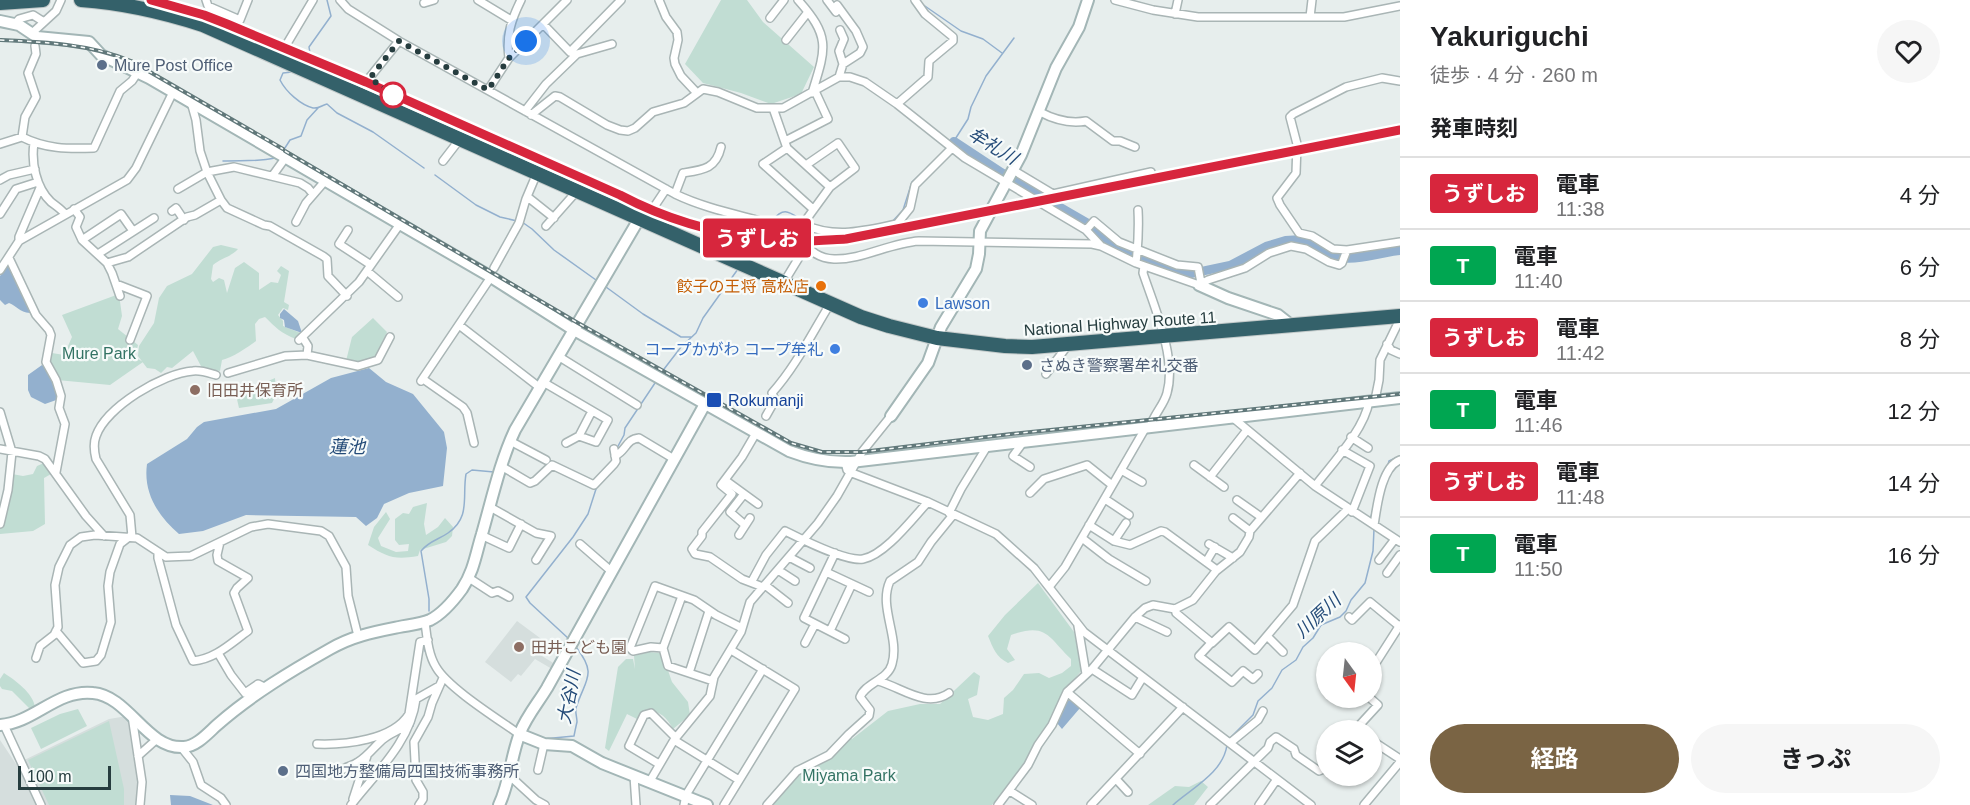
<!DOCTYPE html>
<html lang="ja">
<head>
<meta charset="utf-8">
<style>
  body { margin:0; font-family:Helvetica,"Noto Sans JP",sans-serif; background:#f6f6f6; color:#202124; height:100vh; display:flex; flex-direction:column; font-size:22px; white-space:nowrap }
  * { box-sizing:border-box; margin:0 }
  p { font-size:20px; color:#757577 }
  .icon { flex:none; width:33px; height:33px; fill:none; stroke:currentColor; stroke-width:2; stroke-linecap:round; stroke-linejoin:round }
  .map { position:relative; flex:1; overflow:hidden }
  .sheet { display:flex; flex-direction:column; background:#fff; width:570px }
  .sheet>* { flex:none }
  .badge { padding:0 12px; border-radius:4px; font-size:21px; line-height:39px }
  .needle { width:39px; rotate:165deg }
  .controls { position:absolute; left:1316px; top:642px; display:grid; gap:12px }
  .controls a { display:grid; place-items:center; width:66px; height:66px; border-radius:50%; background:#fff; box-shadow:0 2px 4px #0004; font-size:30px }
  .scale { position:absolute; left:18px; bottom:15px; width:93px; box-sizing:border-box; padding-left:6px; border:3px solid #263d3f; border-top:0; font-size:16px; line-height:21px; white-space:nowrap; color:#263d3f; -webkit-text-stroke:4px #f7fbfa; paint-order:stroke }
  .you { position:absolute; width:30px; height:30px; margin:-15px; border:4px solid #fff; border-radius:50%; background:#1a73e8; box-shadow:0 0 0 9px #1a73e833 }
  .map>.badge { position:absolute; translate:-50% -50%; box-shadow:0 0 0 3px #fff }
  h2 { padding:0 30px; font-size:22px; line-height:54px }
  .round { display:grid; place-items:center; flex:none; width:63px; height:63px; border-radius:32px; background:#f6f6f6 }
  .summary { display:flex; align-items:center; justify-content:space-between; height:102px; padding:0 30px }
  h1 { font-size:28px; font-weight:700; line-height:45px }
  .button { display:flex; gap:12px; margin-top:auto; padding:12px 30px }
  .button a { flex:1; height:69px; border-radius:36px; background:#7a6444; color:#fff; font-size:24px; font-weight:700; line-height:69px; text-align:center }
  .button a+a { background:#f6f6f6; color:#202124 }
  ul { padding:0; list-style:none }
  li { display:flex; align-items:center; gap:18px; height:72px; padding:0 30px; border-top:2px solid #e0e0e0 }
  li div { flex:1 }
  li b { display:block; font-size:22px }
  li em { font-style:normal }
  li .badge { min-width:66px; font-weight:700; text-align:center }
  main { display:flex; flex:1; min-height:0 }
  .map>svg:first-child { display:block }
  .built { fill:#d5dedd }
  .green { fill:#c1ddd3 }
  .water { fill:#93b0ce }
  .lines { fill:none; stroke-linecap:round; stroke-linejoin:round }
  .stream { stroke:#93b0ce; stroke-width:1.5 }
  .river { stroke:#93b0ce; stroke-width:10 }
  .street-casing { stroke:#a9b5b5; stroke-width:10 }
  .secondary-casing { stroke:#a3b6b6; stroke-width:14 }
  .highway-casing { stroke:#c2c9c9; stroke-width:16 }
  .street { stroke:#fff; stroke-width:7 }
  .secondary { stroke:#fff; stroke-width:10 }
  .highway { stroke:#34616a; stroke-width:14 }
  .rail-casing { stroke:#61787a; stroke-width:4 }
  .rail { stroke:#f7fbfa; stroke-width:1.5; stroke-dasharray:4.5; stroke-linecap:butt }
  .line-casing { stroke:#fff; stroke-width:14 }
  .line { stroke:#d7263d; stroke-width:9 }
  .walk { stroke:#263d3f; stroke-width:6; stroke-dasharray:0 10.8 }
  .service-dot { fill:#5c6f8a; stroke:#f7fbfa; stroke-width:2 }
  .stop-dot { fill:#fff; stroke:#d7263d; stroke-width:3 }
  .food-dot { fill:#e8710a; stroke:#f7fbfa; stroke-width:2 }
  .shop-dot { fill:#3f7fe0; stroke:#f7fbfa; stroke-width:2 }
  .education-dot { fill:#8d6e63; stroke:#f7fbfa; stroke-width:2 }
  .transit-dot { fill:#1a4fb4; stroke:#f7fbfa; stroke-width:2 }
  .labels { text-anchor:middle; stroke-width:4.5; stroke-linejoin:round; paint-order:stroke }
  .service-label { font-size:16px; fill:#4e5e75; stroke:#f7fbfa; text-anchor:start }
  .food-label { font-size:16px; fill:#c56008; stroke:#f7fbfa; text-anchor:end }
  .shop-label { font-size:16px; fill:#366cbe; stroke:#f7fbfa; text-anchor:start }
  .street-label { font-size:16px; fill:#263d3f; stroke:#f7fbfa }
  .park-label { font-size:16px; fill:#337364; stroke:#f7fbfa }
  .education-label { font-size:16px; fill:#785e54; stroke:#f7fbfa; text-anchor:start }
  .transit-label { font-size:16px; fill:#164399; stroke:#f7fbfa; text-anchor:start }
  .water-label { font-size:18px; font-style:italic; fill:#244b78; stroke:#f7fbfa }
</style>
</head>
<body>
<main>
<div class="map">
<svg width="1400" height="805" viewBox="0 0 1400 805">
  <rect width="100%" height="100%" fill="#e7eeed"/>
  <path class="built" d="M517,621L544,641L537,653L555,664L552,669L535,659L521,676L518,674L511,682L485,662Z
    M127,716L137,778L136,805H0V740L16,764L109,719Z"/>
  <path class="green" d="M721,0H747L763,22L814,67L801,94L771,104L741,93L703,83L685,64Z
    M221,245L238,249C231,257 221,258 213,265L211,279L213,282L219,278L224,280L227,293L235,268L244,262L259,273V290L271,282L278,283L281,275L277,271L281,266L289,271L284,302L289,305L288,310L283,308L278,315L283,321V326L303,334L296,339C282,334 275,327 265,317L259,319L255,324L256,341C248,347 232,358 222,360L220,371L202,368L193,351L172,368L167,367L161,373L155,369L147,368L138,356L139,346L154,323L159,298L167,286L192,274L213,247Z
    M119,294L122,316L118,329L138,345L135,357L143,362L110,385L57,380L48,362L52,353L64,355L72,337L62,315Z
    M373,318L387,332L374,359L359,364L346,361L352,337Z
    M275,378L276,395L272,403L239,408L236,395Z
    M44,463L51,474L44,478L45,524L33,531L0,534V529L4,526L12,474L23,476L33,474L37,466Z
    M427,503L424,524L426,535L438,527L445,518L453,527L452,536L446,542L420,550L418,556C394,560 387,557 368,545L374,527L386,512L390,519L378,538L381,546L396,552L408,551L409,544L399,545L395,540V519L403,513L409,514L413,507Z
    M1038,583L1074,632L1082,670L1065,690L1047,727L1013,782L992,805H769L797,776L850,737L852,739L888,711L920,704H940L974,672L980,676L977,695L968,699L973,717L988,720L1003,714L1004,698L1013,690L1024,674L1039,673L1049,678L1062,673L1071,666V659C1048,637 1047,622 1011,635L1007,649L1015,660L1008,663C996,657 993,648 988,636L1005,615Z
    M649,652L662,653L672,682L688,702L690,715L673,729C667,717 658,709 644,711L639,720L627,714L609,751L605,748L618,667L626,659H633L635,669L634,656Z
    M4,673C15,680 33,693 35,707L29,708L12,691L2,689L0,686V679Z
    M78,709L87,726L41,749L31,728L60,714Z
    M109,721L124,789V805H49L28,760Z
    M1201,781L1208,787L1194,805H1148L1175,786L1189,787Z"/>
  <path class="water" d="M1046,194L1091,220L1118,242L1196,268L1229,261L1265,242L1285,236L1302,235L1330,250L1400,245V255C1381,257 1359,265 1339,262C1324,260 1310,251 1296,244L1243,267L1187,279L1111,249L1082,226L1038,199Z
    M8,265L31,310L30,313C19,312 17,306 9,303L5,305L0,300V276Z
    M284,309L298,321L302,333L285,327L284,320L280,318V314Z
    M42,365L47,370L59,399L45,404L31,397L28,390V375Z
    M369,368L386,382L413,394L444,432L447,448L443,486L409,493L384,504L377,518L366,526L356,517L246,515L203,531L179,534C158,516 143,493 147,464L187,439L197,427L204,422L276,409L331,378Z
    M1068,698L1080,708L1062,729L1057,723Z
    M170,795L190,796L213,805H171Z"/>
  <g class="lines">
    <path class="stream" d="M922,4L961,31L983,39L1002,53
      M310,53L309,47L331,16L327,0
      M292,72L283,73L280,80C286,92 301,105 313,108C319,109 322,105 327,104L337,113L373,132L424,168
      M952,144L968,119L971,107L986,76L1014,38
      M283,151L290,140L301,136L307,120L318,108
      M223,161C240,160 258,162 275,158
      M435,175L476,205L500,217L517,221
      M772,221C784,206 789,212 803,221
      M522,222L532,229L554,250L596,280
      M891,223L903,210L912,182L942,154
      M163,237L190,220
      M744,260L768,227
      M606,287L643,314L681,337H691
      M661,373L681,347L696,333L703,318L738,269
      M617,448L624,435L625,428L655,383
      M1387,468L1389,461L1400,456
      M1371,517L1373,509
      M429,611V599L421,551C429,541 438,540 448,533C471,517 462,497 466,474L472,470L494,472
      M569,639L530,603L526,597L573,537L588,514L596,489L595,486
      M423,643L425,651
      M413,726L417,711
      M1230,738L1253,715L1258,701L1272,688L1282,670L1296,660L1303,647L1313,638L1321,625L1340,617L1346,611L1351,600L1365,583L1373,551L1374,529
      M543,739L574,736C575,731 576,726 577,722C577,717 575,712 576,708C585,679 598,675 576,647
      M1173,805C1192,788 1223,773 1227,745"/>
    <path class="river" d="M954,142L1001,173L1054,202"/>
    <defs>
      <path id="street" d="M206,0L208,6L240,20L248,0
        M340,0L348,9L399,41L675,194C700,206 726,212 753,219C765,223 778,225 789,230C806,240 809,258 834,259C861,260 890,243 919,241L1092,244L1101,246L1136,263L1199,285L1208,280L1245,268L1269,253L1291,246L1306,249L1329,262L1339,265L1342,263L1347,250
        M478,0L511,20
        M659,0L666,17L677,32L678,40L674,58L675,64L681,76L696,92
        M798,0C831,37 826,48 812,93
        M827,0L836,12
        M1115,0L1153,10L1198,17H1344L1400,6
        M424,3L434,0
        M837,5L856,31L863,47L860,53L843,64
        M1175,14L1178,0
        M1310,17L1312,0
        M770,18L784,0
        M15,24L19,19L33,15L44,22
        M543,24L570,52L621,0
        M31,34L56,11L61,0
        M786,40L808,12
        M288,42L313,0
        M509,58L567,0
        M839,77L843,64L839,51L844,39L840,30
        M1400,81L1382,78L1346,87L1293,114L1290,117L1297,144L1296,173L1277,198L1280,205L1299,233L1312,236L1333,249L1347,250L1400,242
        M488,90L509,58C506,36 511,20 521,0
        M360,94L366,82L399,41
        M191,102L196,120L200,151L207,172L221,200L227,208L264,225L270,226L323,256L327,259L328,276L347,296
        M897,104L928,77L929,61L953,41V37L925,14L915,0
        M773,108L787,148L830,187
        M525,111L546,84L577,54L612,44
        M1040,112C1055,120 1069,124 1086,121L1113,141H1120L1135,147
        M531,115L555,96L560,97L607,125L620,130L628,131L635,128L653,112L684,103L703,89L718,92L757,108H783L839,77H850L865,82L897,104L965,158L1086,230L1101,246
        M22,137L25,117L36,97L28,73L36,54L35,46
        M785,141L828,119L815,91
        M34,143C31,162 36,188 51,202C56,206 61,209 65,214
        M0,144L22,137C46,149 67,149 94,148L120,91L132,81L138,72
        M787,148L763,164L813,209
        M443,161L460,139
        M1013,170L1053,194L1151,172
        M273,175L286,157
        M0,180L9,175L35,169
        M178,189L207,172L234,167L300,183L308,188L313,194
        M675,194L683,173C703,170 716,169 721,147
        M529,198L554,218
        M654,207L666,189
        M74,209L80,217L76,227L82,240L107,263L112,273L120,296
        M172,211L176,208L184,220
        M0,214L16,189L38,182
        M296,222L306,203L325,181
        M802,224C836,239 863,231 897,224L910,208L915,185L952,148
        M546,226L577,191
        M348,230L339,244L371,265
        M1086,230L1094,221L1119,242L1177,265L1198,267L1201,283
        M795,235L830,187L855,168L838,143L806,165
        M82,240L121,214L133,231
        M19,241V237L40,188
        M98,254L154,218
        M9,258L36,315L49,330L51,335L46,362L56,380L61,396L59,408L65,424L56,472
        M107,263L128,257L187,217L195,215L221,200
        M1136,263C1138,245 1139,228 1138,210
        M1144,266L1143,273C1154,306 1177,358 1167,393C1164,405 1154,414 1150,427
        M494,268L519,223L526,199L537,173
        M0,270L19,241L127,180L136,168L173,92
        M367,271L398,297
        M784,282L806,246
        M116,284L147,296L130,340
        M459,325L539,387
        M303,338L308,346L307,355
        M299,340L359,282L400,224
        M1387,344L1391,350L1400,354
        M558,356L637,405
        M228,373L285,356L307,355L358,366L378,360L390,337
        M1046,374L1068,345
        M423,379L463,407L467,413L474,443
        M421,381L491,277
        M543,382L608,420L596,442L579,436L566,443
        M1375,400L1379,380L1380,360L1400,319
        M0,412L12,452L8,490L0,524
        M766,416L775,400L772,393C796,366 811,335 830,304
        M1232,417L1315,486L1400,542
        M756,433L742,457L721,485L732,494L702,532V536L692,549L695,554L710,557L742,579L763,587
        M579,436L592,411
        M1351,437L1368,448
        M510,441L546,460
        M1024,441L1013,456L1030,467
        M0,449L39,456L45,459L86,516L104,536
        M1342,450L1370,466L1352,512
        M615,456C626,451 626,439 639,438L674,459
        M845,462L847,470L852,473L928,502L996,534L1034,568L1084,632L1311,805
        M1194,465L1224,487
        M501,466L530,483L535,481L552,465L594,485L614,464L616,461L614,449
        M1121,470L1142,482
        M1210,477L1247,430
        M725,480L758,504
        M1315,486C1332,464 1365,429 1369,401
        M1030,493L1044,479L1087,465L1112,485
        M744,494L730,512L745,525
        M1105,499L1129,515
        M1237,500L1261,517
        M490,507L536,533L551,536L536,560
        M949,513L961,489L988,445
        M1233,518L1250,531
        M1089,525L1114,541L1130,545L1161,531L1165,532L1217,570
        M1374,525C1377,507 1381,467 1400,460
        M481,535L509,548L521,524
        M739,535L750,518
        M132,537L130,515L96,459C94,451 93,444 96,436C106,407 163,373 193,371C201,370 209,373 216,375
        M1082,538L1109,559L1146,581
        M1114,541L1126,523
        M580,544L611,571
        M1209,544L1233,558
        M158,553V558L176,625L193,661C215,659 230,644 248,631L234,593L237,588L248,578L218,561L217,555L220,542
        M835,553L804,618L845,639
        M789,557L810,568
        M1379,560L1395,539
        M1206,562L1215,547
        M778,570L795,581
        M826,572L869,592
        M1387,573L1400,555
        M469,578L492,593L498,591L509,597
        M752,581L766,555L785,531C801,539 846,562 863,559C885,555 912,519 928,502
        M765,585L788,603
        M1049,587L1065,567L1146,427
        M682,596L663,648L668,666L713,681
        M1175,609L1176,613L1212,643L1229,627L1255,650L1293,605L1315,541L1348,509
        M1135,617L1167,632
        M1349,617L1352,620L1370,602L1399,626
        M425,622C427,637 428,654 436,667C448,688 498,719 519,734
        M1078,626L1086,674
        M56,631L83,663L96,661L101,655L111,622L108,586L110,572L120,544L129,537
        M830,631L852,584
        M1268,637L1283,652
        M805,643L815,624
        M1211,643L1199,656L1232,682L1243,671L1253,679L1258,674
        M663,648L651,647L633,651L630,648L655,586L694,600L716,615L742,628
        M1344,650L1346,652
        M218,653L231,675L245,693L258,684L266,688
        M36,658L40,646L54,635L58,627L55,585L59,567L70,545L81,537L95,535L137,538L166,557L191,556L251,527L268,524L321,531L329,536L346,567L348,596L358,636
        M1371,665L1377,661L1400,625
        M1092,669L1132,695L1143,677
        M689,673L709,611
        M878,681C901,687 926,709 949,693
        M1067,692L1140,754
        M413,699H416L439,686
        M132,716L142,782L140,805
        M4,725L41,805
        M1355,730L1378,705L1370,698
        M674,740L739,780
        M1371,740L1400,759
        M1230,743L1258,720L1263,711
        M317,744C345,745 393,740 409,714L420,642L428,640
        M181,747L193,762L201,785L221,798L226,805
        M138,756L157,739
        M659,764L629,746L644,715L651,713L676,738
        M342,770C347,766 353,766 358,762C368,756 374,747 382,740C391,732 402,730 410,722
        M538,770L544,744
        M510,776L536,800L545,805
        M634,776L636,805
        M1116,779L1128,792
        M650,781L674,740L710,696L714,677L741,632L750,602L818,523L837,496L862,452L891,416
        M1010,791L1032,805
        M353,799L367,756
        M351,805C376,773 411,741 416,699
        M419,805L423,799V792L416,780L414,742L428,717L432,703L443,678
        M684,805L686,795L763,669
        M724,805L795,689L731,650
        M767,805L797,771L829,755L849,734L869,716L870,710L860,697C865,683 888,680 892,664C900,637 878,607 890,581L918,562L931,542L953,515
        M998,805L1028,765L1038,745L1052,725L1067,692L1092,669L1135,617L1145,608L1153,605L1175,609L1193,600L1216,571L1240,552L1249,537L1250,531L1300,473
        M1091,805L1183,707
        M1210,805L1268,748L1270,742L1276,737L1294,749L1296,755L1319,771L1326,768
        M1259,805L1277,779
        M1364,805L1400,762"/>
      <path id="secondary" d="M0,21L19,25L37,37L89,42L101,55L149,78L491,277L574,330L789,451C810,459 828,463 851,462L1400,398
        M1199,285L1228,298L1278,315L1292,326
        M891,416L928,363L941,327L976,269L979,254L980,231L1021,155L1056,68L1079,27L1088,0
        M0,725C34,723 57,689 93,693C129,696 147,750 184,747C197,746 208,733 217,725C251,695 291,671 330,649C352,636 374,632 399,627C409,625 421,624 430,620C442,614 454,600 462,589C474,571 476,553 482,534C492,499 500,462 515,430L639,219
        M519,734L544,744L572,746L602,763L707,805
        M499,805C510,782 511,756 520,733C526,717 538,703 547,688L705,404"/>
      <path id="highway" d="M81,0C124,3 163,12 203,25L861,317L889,326L937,338L1005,346L1032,347L1400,316
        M0,3L43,0"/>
    </defs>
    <use href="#street" class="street-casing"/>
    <use href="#secondary" class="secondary-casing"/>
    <use href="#highway" class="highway-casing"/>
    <use href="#street" class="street"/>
    <use href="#secondary" class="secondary"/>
    <use href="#highway" class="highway"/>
    <defs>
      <path id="rail" d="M151,0L204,15L227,24L366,82L620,195C673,222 732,238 791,241C809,242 828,240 846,239L1400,130
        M0,40C44,42 90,44 131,61L283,149
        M285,151L578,323L791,443L822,452H862L1011,434L1400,394"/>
    </defs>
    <use href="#rail" class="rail-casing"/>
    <use href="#rail" class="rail"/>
  </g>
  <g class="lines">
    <defs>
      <path id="line" d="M151,0L204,15L227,24L366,82L620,195C673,223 732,238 791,241C809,242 828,240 846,239L1400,130"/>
    </defs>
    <use href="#line" class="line-casing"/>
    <use href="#line" class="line"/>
    <path class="walk" d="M393,95L370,78L399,41L488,90L509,58L526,41"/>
  </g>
  <g class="service-dot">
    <circle cx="102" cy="65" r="6"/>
    <circle cx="1027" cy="365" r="6"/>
    <circle cx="283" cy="771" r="6"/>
  </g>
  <circle class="stop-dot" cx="393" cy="95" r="12"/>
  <circle class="food-dot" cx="821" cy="286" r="6"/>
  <g class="shop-dot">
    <circle cx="923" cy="303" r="6"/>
    <circle cx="835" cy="349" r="6"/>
  </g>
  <g class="education-dot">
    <circle cx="195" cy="390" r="6"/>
    <circle cx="519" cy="647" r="6"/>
  </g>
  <rect class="transit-dot" x="706" y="392" width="16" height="16" rx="3"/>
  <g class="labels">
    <g class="service-label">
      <text x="114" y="71">Mure Post Office</text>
      <text x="1039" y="371">さぬき警察署牟礼交番</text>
      <text x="295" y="777">四国地方整備局四国技術事務所</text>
    </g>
    <g class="food-label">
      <text x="809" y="292">餃子の王将 高松店</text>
    </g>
    <g class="shop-label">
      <text x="935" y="309">Lawson</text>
      <text x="823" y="355" text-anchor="end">コープかがわ コープ牟礼</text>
    </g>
    <g class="street-label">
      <text transform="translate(1120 323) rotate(-4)" y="6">National Highway Route 11</text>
    </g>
    <g class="park-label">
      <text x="99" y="359">Mure Park</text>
      <text x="849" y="781">Miyama Park</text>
    </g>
    <g class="education-label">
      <text x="207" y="396">旧田井保育所</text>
      <text x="531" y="653">田井こども園</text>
    </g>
    <g class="transit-label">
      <text x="728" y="406">Rokumanji</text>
    </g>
    <g class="water-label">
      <text transform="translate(993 146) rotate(31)" y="6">牟礼川</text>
      <text x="347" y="453">蓮池</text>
      <text transform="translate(1318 616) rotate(-43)" y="6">川原川</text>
      <text transform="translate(569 697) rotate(-79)" y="6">大谷川</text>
    </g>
  </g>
</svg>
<div class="controls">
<a><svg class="needle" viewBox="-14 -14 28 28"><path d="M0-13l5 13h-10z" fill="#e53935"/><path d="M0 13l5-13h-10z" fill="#757577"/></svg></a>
<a><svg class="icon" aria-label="layers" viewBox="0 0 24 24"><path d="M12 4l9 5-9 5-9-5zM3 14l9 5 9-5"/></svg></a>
</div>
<div class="scale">100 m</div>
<div class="you" style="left:526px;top:41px"></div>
<b class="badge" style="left:757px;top:238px;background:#d7263d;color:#fff">うずしお</b>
</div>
<section class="sheet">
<div class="summary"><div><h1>Yakuriguchi</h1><p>徒歩 · 4 分 · 260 m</p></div><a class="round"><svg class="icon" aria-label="heart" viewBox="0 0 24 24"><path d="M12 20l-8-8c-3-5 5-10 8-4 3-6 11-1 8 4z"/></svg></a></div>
<h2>発車時刻</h2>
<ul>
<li><span class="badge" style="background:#d7263d;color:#fff">うずしお</span><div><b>電車</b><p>11:38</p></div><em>4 分</em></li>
<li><span class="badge" style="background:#00a651;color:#fff">T</span><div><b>電車</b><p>11:40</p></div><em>6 分</em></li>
<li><span class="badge" style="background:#d7263d;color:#fff">うずしお</span><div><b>電車</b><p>11:42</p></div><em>8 分</em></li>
<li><span class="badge" style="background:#00a651;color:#fff">T</span><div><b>電車</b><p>11:46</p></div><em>12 分</em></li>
<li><span class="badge" style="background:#d7263d;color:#fff">うずしお</span><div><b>電車</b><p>11:48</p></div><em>14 分</em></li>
<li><span class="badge" style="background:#00a651;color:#fff">T</span><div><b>電車</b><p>11:50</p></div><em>16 分</em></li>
</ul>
<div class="button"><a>経路</a><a>きっぷ</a></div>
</section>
</main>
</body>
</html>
